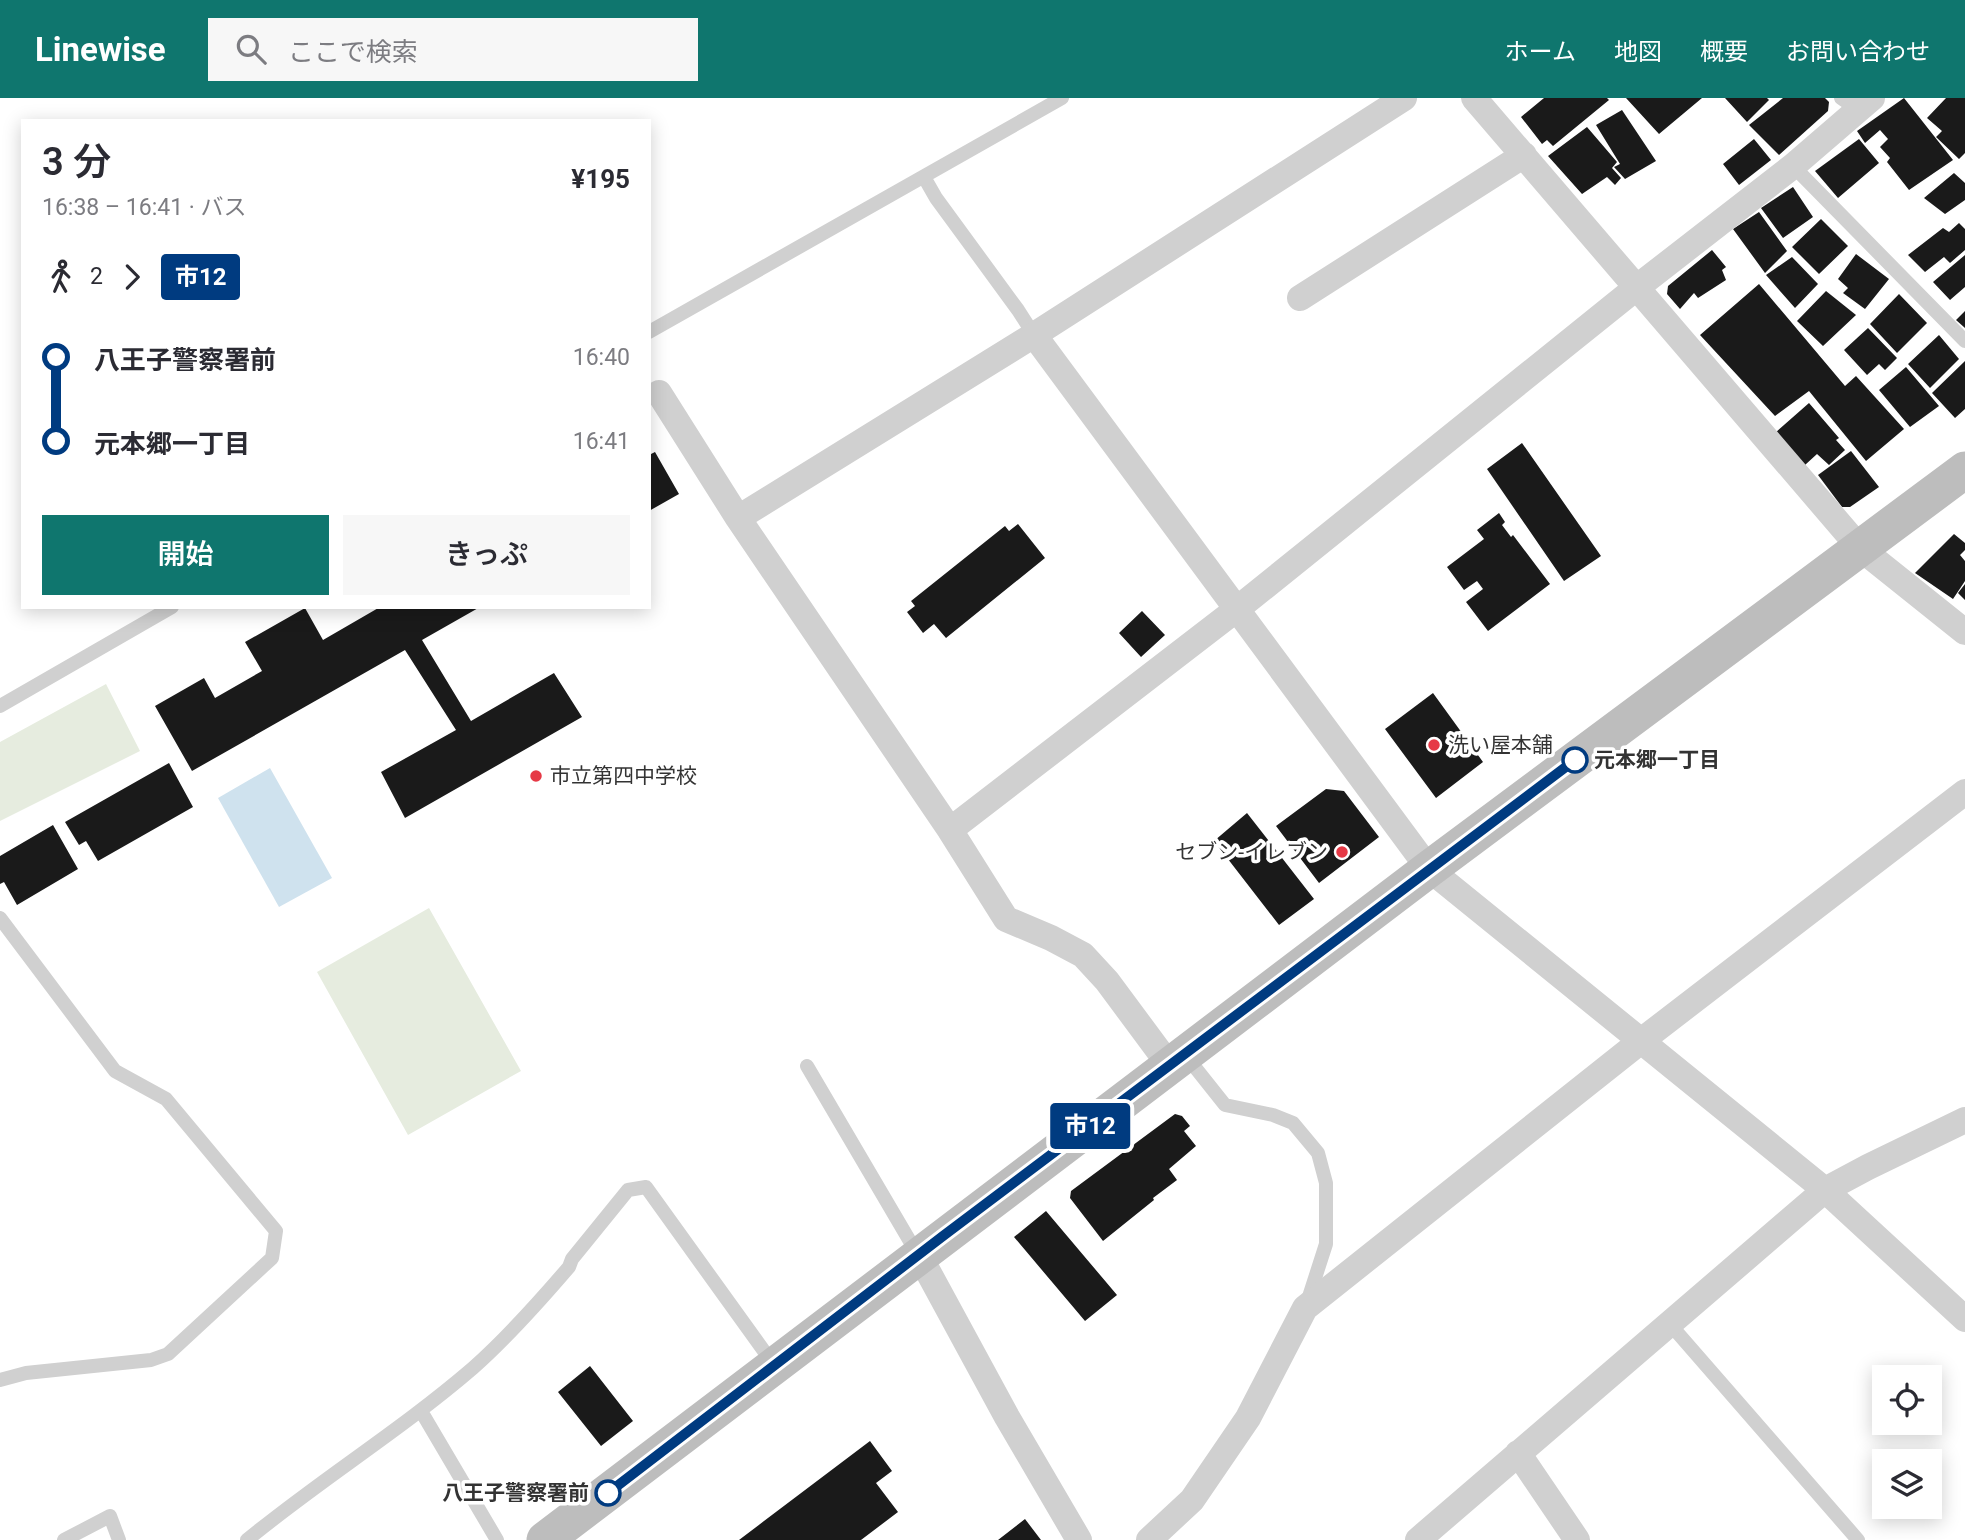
<!DOCTYPE html>
<html lang="ja">
<head>
<meta charset="utf-8">
<style>
  body { margin:0; font-family:Roboto,"Noto Sans JP",sans-serif; background:#f7f7f7; color:#2b2b33; height:100vh; display:flex; flex-direction:column; font-size:26px; white-space:nowrap }
  * { box-sizing:border-box; margin:0 }
  p { font-size:23px; color:#7c7c81 }
  .icon { flex:none; width:38px; height:38px; fill:none; stroke:currentColor; stroke-width:2; stroke-linecap:round; stroke-linejoin:round }
  .map { position:relative; flex:1; overflow:hidden }
  .side { position:absolute; left:21px; top:21px; width:630px; height:490px; display:flex; flex-direction:column; background:#fff; border-radius:0px; box-shadow:0 4px 18px #0003 }
  .side>* { flex:none }
  .badge { padding:0 14px; border-radius:5px; font-size:24px; line-height:46px }
  .tools { position:absolute; left:1872px; top:1267px; display:grid; gap:14px }
  .tools a { display:grid; place-items:center; width:70px; height:70px; border-radius:0px; background:#fff; box-shadow:0 4px 18px #0003; font-size:35px }
  .map>.badge { position:absolute; translate:-50% -50%; box-shadow:0 0 0 4px #fff }
  .legs { display:flex; align-items:center; gap:10px; height:77px; padding:0 21px; font-size:23px }
  .legs p { margin-inline-start:auto }
  .overview { display:flex; align-items:center; justify-content:space-between; height:119px; padding:0 21px }
  h1 { font-size:38px; font-weight:600; line-height:52px }
  .button { display:flex; gap:14px; margin-top:auto; padding:14px 21px }
  .button a { flex:1; height:80px; border-radius:0px; background:#0f766e; color:#fff; font-size:28px; font-weight:600; line-height:80px; text-align:center }
  .button a+a { background:#f7f7f7; color:#2b2b33 }
  ul { padding:0 21px; list-style:none }
  li { display:flex; align-items:center; gap:24px; height:84px; font-size:26px }
  li i { display:grid; place-items:center; width:10px; height:100%; margin:0 9px; background:currentColor }
  li i::after { content:''; width:18px; height:18px; margin:-9px; border:5px solid; border-radius:50%; background:#fff }
  li p { margin-inline-start:auto }
  li:first-child i { background:linear-gradient(#0000 50%,currentColor 0) }
  li:last-child i { background:linear-gradient(currentColor 50%,#0000 0) }
  header { display:flex; align-items:center; gap:42px; box-sizing:border-box; height:98px; padding:0 35px; background:#0f766e; color:#fff }
  header strong { font-size:33px }
  nav { display:flex; gap:38px; margin-inline-start:auto; font-size:24px }
  .search { width:490px; height:63px; background:#f7f7f7; display:flex; align-items:center; gap:18px; box-sizing:border-box; padding:0 24px; border-radius:0px; color:#7c7c81; font-size:26px }
  .map>svg:first-child { display:block }
  .green { fill:#e6ecdf }
  .water { fill:#cfe2ee }
  .building { fill:#1a1a1a }
  .lines { fill:none; stroke-linecap:round; stroke-linejoin:round }
  .lane { stroke:#d0d0d0; stroke-width:14 }
  .street { stroke:#d0d0d0; stroke-width:26 }
  .secondary { stroke:#bdbdbd; stroke-width:37 }
  .line-1-casing { stroke:#fff; stroke-width:16 }
  .line-1 { stroke:#003b80; stroke-width:10 }
  .poi-dot { fill:#e63946; stroke:#fff; stroke-width:2.5 }
  .stop-1-dot { fill:#fff; stroke:#003b80; stroke-width:3.5 }
  .labels { text-anchor:middle; stroke-width:7; stroke-linejoin:round; paint-order:stroke }
  .poi-label { font-size:21px; fill:#333; stroke:#fff; text-anchor:start }
  .stop-label { font-size:21px; font-weight:bold; fill:#333; stroke:#fff; text-anchor:start }
</style>
</head>
<body>
<header>
<strong>Linewise</strong>
<div class="search"><svg class="icon" aria-label="search" viewBox="0 0 24 24"><circle cx="10" cy="10" r="6"/><path d="M15 15l6 6"/></svg>ここで検索</div>
<nav><a>ホーム</a><a>地図</a><a>概要</a><a>お問い合わせ</a></nav>
</header>
<div class="map">
<svg width="1965" height="1442" viewBox="0 0 1965 1442">
  <rect width="100%" height="100%" fill="#fff"/>
  <path class="green" d="M106,586L140,653L0,723V644Z
    M429,810L521,973L408,1037L317,874Z"/>
  <path class="water" d="M270,670L332,780L279,809L218,700Z"/>
  <path class="building" d="M1544,0H1607L1609,2L1553,48L1547,42L1542,46L1521,19Z
    M1626,0H1702L1659,36Z
    M1725,0H1767L1769,2L1747,24Z
    M1783,0H1825L1829,4L1828,13L1779,57L1749,27Z
    M1904,0L1953,62L1909,92L1887,64L1890,60L1880,49L1888,41L1880,32L1865,45L1857,33Z
    M1946,0H1965V55L1959,61L1936,39L1942,33L1927,20Z
    M1622,12L1656,63L1625,81L1614,69L1620,66L1596,27Z
    M1587,29L1617,64L1612,70L1621,80L1615,87L1607,79L1582,96L1548,58Z
    M1754,41L1771,62L1739,87L1723,66Z
    M1859,41L1879,65L1838,100L1815,73Z
    M1954,75L1965,85V102L1945,116L1924,100Z
    M1793,89L1813,119L1783,140L1761,110Z
    M1759,114L1787,153L1765,175L1733,131Z
    M1821,121L1848,148L1819,176L1792,149Z
    M1959,125L1965,131V152L1950,165L1944,159L1925,174L1908,157L1943,130L1949,134Z
    M1712,152L1726,169L1722,172L1726,182L1698,200L1694,195L1680,211L1667,196L1668,188Z
    M1856,156L1889,181L1865,211L1843,195L1848,190L1838,181Z
    M1965,157V189L1950,202L1933,184Z
    M1792,159L1818,186L1795,210L1766,177Z
    M1759,186L1845,288L1856,278L1904,331L1866,363L1809,293L1775,318L1700,237Z
    M1826,193L1856,217L1823,248L1797,223Z
    M1899,196L1927,225L1897,255L1870,226Z
    M1965,213V230L1956,222Z
    M1868,230L1897,260L1885,272L1879,266L1867,277L1844,252Z
    M1939,237L1959,261L1930,290L1908,266Z
    M1965,263V311L1955,320L1932,295Z
    M1906,269L1939,308L1910,329L1879,292Z
    M1809,305L1839,340L1836,342L1845,352L1829,367L1817,356L1805,367L1775,335Z
    M1522,345L1601,458L1564,483L1487,371Z
    M1851,353L1879,389L1850,409H1842L1818,377Z
    M655,354L679,396L649,413V357Z
    M1499,415L1505,424L1502,427L1511,439L1513,437L1550,486L1488,533L1466,504L1483,491L1477,483L1464,492L1447,469L1484,441L1477,432Z
    M1018,426L1045,460L946,540L934,526L923,535L907,514L915,508L911,503L1005,428L1009,433Z
    M1954,436L1965,445V452L1960,457L1965,463V483L1953,501L1915,475Z
    M1965,486V502L1958,495Z
    M380,509H480L422,542L471,623L554,575L582,619L405,720L381,674L456,632L405,552L192,673L155,608L204,580L215,600L262,573L245,544L305,510L323,542Z
    M1142,513L1165,537L1141,559L1119,535Z
    M1433,595L1483,664L1436,700L1385,631Z
    M169,665L193,709L98,763L86,743L79,747L65,724Z
    M1326,691L1344,693L1379,739L1319,785L1276,728Z
    M1247,715L1314,801L1279,827L1214,743Z
    M53,727L78,771L17,807L4,784L0,786V758Z
    M1175,1016L1182,1018L1190,1028L1184,1033L1196,1048L1169,1071L1177,1082L1153,1100L1154,1102L1103,1143L1070,1100L1071,1093Z
    M1046,1113L1117,1197L1085,1223L1014,1139Z
    M590,1268L633,1323L601,1348L558,1294Z
    M870,1343L892,1373L876,1385L898,1414L861,1442H739Z
    M1025,1421L1041,1442H998Z"/>
  <g class="lines">
    <path class="lane" d="M1841,0L1857,11
      M1793,68L1965,243
      M924,79L936,100L1018,212L1034,237
      M649,234L1062,0
      M0,608L172,509
      M0,820L115,973L166,1001L276,1133L272,1160L168,1256L151,1262L26,1275L0,1282
      M1186,958L1225,1007L1273,1017L1293,1025L1318,1055L1326,1085V1146L1307,1205
      M807,968L918,1157
      M1669,1225L1858,1442
      M421,1313L497,1442
      M64,1442L110,1418L119,1442
      M247,1442C320,1382 401,1332 473,1270C508,1239 539,1204 569,1169L572,1161L628,1092L646,1089L774,1267"/>
    <path class="street" d="M1474,0L1860,450L1965,534
      M1300,200L1524,57
      M1034,237L1429,771L1825,1092L1965,1221
      M659,295L738,420L950,732L1006,821L1051,840L1083,857L1107,883L1170,968
      M738,420L1034,237L1404,0
      M950,732L1237,511L1636,190L1793,68L1872,0
      M919,1157L1007,1319L1079,1442
      M1518,1355L1577,1442
      M1149,1442L1192,1402L1248,1320L1305,1210L1641,943L1965,694
      M1418,1442L1825,1092L1868,1069L1965,1022"/>
    <path class="secondary" d="M545,1442L1429,771L1965,372"/>
  </g>
  <g class="lines">
    <defs>
      <path id="line-1" d="M608,1395L943,1138L1575,662"/>
    </defs>
    <use href="#line-1" class="line-1-casing"/>
    <use href="#line-1" class="line-1"/>
  </g>
  <g class="poi-dot">
    <circle cx="1434" cy="647" r="7"/>
    <circle cx="536" cy="678" r="7"/>
    <circle cx="1342" cy="754" r="7"/>
  </g>
  <g class="stop-1-dot">
    <circle cx="1575" cy="662" r="12"/>
    <circle cx="608" cy="1395" r="12"/>
  </g>
  <g class="labels">
    <g class="poi-label">
      <text x="1448" y="654">洗い屋本舗</text>
      <text x="550" y="685">市立第四中学校</text>
      <text x="1328" y="761" text-anchor="end">セブン-イレブン</text>
    </g>
    <g class="stop-label">
      <text x="1594" y="669">元本郷一丁目</text>
      <text x="589" y="1402" text-anchor="end">八王子警察署前</text>
    </g>
  </g>
</svg>
<div class="tools">
<a><svg class="icon" aria-label="locate" viewBox="0 0 24 24"><circle cx="12" cy="12" r="6"/><path d="M12 2v4M12 18v4M2 12h4M18 12h4"/></svg></a>
<a><svg class="icon" aria-label="layers" viewBox="0 0 24 24"><path d="M12 4l9 5-9 5-9-5zM3 14l9 5 9-5"/></svg></a>
</div>
<b class="badge" style="left:1090px;top:1028px;background:#003b80;color:#fff">市12</b>
<section class="side">
<div class="overview"><div><h1>3 分</h1><p>16:38 – 16:41 · バス</p></div><b>¥195</b></div>
<div class="legs"><svg class="icon" aria-label="walk" viewBox="0 0 24 24"><circle cx="13" cy="4" r="2"/><path d="M13 8l-2 6 4 7M11 14l-3 7M7 12l3-4h3l4 4"/></svg>2<svg class="icon" aria-label="forward" viewBox="0 0 24 24"><path d="M9 5l7 7-7 7"/></svg><b class="badge" style="background:#003b80;color:#fff">市12</b></div>
<ul>
<li><i style="color:#003b80"></i><b>八王子警察署前</b><p>16:40</p></li>
<li><i style="color:#003b80"></i><b>元本郷一丁目</b><p>16:41</p></li>
</ul>
<div class="button"><a>開始</a><a>きっぷ</a></div>
</section>
</div>
</body>
</html>
